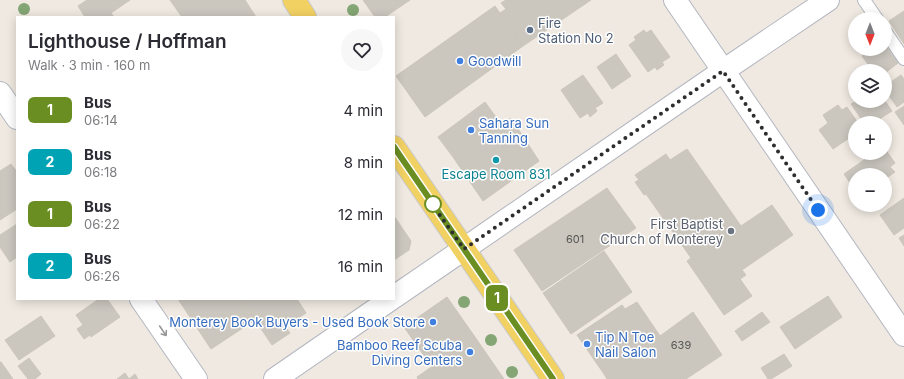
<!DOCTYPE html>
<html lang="en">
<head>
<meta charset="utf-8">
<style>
  body { margin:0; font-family:Inter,sans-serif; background:#f7f7f7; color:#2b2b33; height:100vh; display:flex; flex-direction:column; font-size:15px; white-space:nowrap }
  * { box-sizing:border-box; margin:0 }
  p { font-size:13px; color:#7c7c81 }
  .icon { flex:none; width:22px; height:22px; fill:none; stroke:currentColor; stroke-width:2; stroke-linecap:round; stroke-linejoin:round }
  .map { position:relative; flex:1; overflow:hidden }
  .panel { position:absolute; left:16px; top:16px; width:379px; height:284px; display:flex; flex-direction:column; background:#fff; border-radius:0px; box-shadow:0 2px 10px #0003 }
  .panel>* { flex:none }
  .badge { padding:0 8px; border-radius:6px; font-size:14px; line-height:26px }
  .needle { width:26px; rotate:180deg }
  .tools { position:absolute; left:848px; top:12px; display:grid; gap:8px }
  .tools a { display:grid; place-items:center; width:44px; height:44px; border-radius:50%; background:#fff; box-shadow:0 2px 10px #0003; font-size:20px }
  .you { position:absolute; width:20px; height:20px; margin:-10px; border:3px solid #fff; border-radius:50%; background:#1a73e8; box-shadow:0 0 0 6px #1a73e833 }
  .map>.badge { position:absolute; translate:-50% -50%; box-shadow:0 0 0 2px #fff }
  .round { display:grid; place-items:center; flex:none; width:42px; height:42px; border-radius:21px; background:#f7f7f7 }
  .headline { display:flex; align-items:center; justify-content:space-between; height:68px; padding:0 12px }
  h1 { font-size:19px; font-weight:600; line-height:30px }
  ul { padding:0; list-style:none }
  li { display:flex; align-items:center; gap:12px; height:52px; padding:0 12px }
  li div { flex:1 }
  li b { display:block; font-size:15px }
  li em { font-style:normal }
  li .badge { min-width:44px; font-weight:700; text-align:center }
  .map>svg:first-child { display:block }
  .building { fill:#cbc7bf; stroke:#cbc5ba }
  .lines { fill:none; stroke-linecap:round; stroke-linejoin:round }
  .service-casing { stroke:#b4b7c1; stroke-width:14 }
  .minor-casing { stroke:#b4b7c1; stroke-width:24 }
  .tertiary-casing { stroke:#b4b7c1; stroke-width:24 }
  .primary-casing { stroke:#c9c9c9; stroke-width:24 }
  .service { stroke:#fff; stroke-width:12 }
  .minor { stroke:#fff; stroke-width:22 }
  .tertiary { stroke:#fff; stroke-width:22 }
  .primary { stroke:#f2d163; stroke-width:22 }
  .tree { fill:#84a574 }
  .oneway { stroke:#969696 }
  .line-casing { stroke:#fff; stroke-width:9 }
  .line { stroke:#6b8e23; stroke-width:6 }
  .walk { stroke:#2e2e2e; stroke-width:4; stroke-dasharray:0 7.2 }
  .service-dot { fill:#5c6f8a; stroke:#fff; stroke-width:1.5 }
  .shop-dot { fill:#3f7fe0; stroke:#fff; stroke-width:1.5 }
  .culture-dot { fill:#0f9aa8; stroke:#fff; stroke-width:1.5 }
  .stop-dot { fill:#fff; stroke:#6b8e23; stroke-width:2 }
  .worship-dot { fill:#6b7280; stroke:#fff; stroke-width:1.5 }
  .labels { text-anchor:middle; stroke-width:3; stroke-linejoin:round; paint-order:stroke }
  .number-label { font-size:11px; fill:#555452 }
  .service-label { font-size:13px; fill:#4e5e75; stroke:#fff; text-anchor:start }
  .shop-label { font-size:13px; fill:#366cbe; stroke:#fff; text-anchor:start }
  .culture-label { font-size:13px; fill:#0d838f; stroke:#fff }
  .worship-label { font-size:13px; fill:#5b616d; stroke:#fff; text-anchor:end }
</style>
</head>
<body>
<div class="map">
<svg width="904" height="379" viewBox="0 0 904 379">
  <rect width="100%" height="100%" fill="#efe9e1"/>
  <path class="building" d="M87,0H130L111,13L114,17H85L78,6Z
    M170,0H245L256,17H182Z
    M363,0H410L385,17H375Z
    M506,0H591L523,46L500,13L506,9L501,3Z
    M495,6L523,46L425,117L396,76Z
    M904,11V44L889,21Z
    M644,30L646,33L651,30L670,57L662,62L664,65L657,70L655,67L648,72L629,45L636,40L634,37Z
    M885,45L898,63L885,73V71H873L862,56L867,52L865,49H885Z
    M616,54L631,76L612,89L597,67Z
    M583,75L603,103L595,108L597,111L590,117L588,113L580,118L561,90Z
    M901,75L904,79V102L897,107L885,90V86Z
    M856,101H885L892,111L873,123H864L851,104Z
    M485,102L501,124L453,157L438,137Z
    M838,105L842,110L847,107L858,123H855V134L833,149L819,130L828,123L823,115Z
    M904,106V125L895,112Z
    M511,118L539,161L483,201L453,157L501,124Z
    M687,149L741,226L772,205L793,235L742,270L746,275L740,279L752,296L724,315L687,261L691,258L646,194L644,195L635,182L639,180L635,175L666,154L670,160Z
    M885,149L895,163L890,167L895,172L885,179V175H855V190L844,174L874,153H885Z
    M11,164L17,172V209L0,220V171Z
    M607,188L636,228L542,291L514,250Z
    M904,198V228L894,235L880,215Z
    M394,216L411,241L409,250L394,260Z
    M17,224V257L10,262L0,247V235Z
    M904,235V246L899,238Z
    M604,251L632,292L571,334L543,293Z
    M828,296L842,317L795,349L780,327Z
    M447,297L461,317L418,347L404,327Z
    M99,299H107L120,317L91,337L90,335L84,339L77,329L83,325L76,315Z
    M178,299H241L255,320L211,349Z
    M241,299H297L306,313L289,324L287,320L282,322L290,333L272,345Z
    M637,302L660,336L604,374L577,335L622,305L625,309Z
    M693,312L722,355L686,379H607L604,374L660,336Z
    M762,312L770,322L742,341L735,331Z
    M41,316L55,336L19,360L5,340Z
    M461,317L475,337L432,367L418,347Z
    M475,337L504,379H418L417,377Z
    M784,354L792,366L771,379H768L761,368Z
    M29,358L41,374L35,379H28L18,366Z
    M0,362H1L13,379H0Z
    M125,373L129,379L135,374L138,379H117Z"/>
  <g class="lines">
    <defs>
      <path id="service" d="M864,0L877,19
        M885,31L904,59"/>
      <path id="minor" d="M675,0L904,335
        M464,249L723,71L828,0"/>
      <path id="tertiary" d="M0,93L17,118
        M394,297L464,249
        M141,299L196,379
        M275,379L391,299"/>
      <path id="primary" d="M294,0L305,17
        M394,147L553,379"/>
    </defs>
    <use href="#service" class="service-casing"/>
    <use href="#minor" class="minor-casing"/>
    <use href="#tertiary" class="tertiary-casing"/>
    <use href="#primary" class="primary-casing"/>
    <use href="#service" class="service"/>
    <use href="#minor" class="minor"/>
    <use href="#tertiary" class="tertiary"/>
    <use href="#primary" class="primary"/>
  </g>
  <g class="tree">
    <circle cx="24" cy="9" r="6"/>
    <circle cx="353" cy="10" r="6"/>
    <circle cx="464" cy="302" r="6"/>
    <circle cx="491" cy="340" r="6"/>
    <circle cx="512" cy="372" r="6"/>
  </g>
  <defs><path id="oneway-shaft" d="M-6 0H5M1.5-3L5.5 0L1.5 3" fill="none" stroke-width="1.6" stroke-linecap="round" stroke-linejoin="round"/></defs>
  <use class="oneway" href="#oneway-shaft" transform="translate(163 331) rotate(56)"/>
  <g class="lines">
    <defs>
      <path id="line" d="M394,147L553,379"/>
    </defs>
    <use href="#line" class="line-casing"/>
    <use href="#line" class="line"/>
    <path class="walk" d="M433,204H432L464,249L723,71L818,210"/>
  </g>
  <circle class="service-dot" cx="530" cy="30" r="4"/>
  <g class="shop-dot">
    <circle cx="460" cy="61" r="4"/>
    <circle cx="471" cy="130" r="4"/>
    <circle cx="433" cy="322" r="4"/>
    <circle cx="587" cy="344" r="4"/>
    <circle cx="470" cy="352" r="4"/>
  </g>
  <circle class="culture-dot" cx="496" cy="160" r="4"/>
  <circle class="stop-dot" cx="433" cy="204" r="8"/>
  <circle class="worship-dot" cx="731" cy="231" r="4"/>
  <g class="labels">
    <g class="number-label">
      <text x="575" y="243">601</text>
      <text x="681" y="349">639</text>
    </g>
    <g class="service-label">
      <text x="538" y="28">Fire<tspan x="538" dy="15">Station No 2</tspan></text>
    </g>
    <g class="shop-label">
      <text x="468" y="66">Goodwill</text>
      <text x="479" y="128">Sahara Sun<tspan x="479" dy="15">Tanning</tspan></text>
      <text x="425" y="327" text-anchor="end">Monterey Book Buyers - Used Book Store</text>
      <text x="595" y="342">Tip N Toe<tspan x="595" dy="15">Nail Salon</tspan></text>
      <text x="462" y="350" text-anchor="end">Bamboo Reef Scuba<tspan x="462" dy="15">Diving Centers</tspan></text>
    </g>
    <g class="culture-label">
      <text x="496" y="179">Escape Room 831</text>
    </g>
    <g class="worship-label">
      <text x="723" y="229">First Baptist<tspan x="723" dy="15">Church of Monterey</tspan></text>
    </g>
  </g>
</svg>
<div class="tools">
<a><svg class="needle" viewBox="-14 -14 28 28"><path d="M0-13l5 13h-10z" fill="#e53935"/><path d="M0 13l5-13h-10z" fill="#7c7c81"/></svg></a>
<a><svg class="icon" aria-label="layers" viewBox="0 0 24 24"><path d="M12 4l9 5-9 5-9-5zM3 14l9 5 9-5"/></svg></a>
<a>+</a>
<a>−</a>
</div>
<div class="you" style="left:818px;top:210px"></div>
<b class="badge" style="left:497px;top:298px;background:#6b8e23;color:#fff">1</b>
<section class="panel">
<div class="headline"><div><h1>Lighthouse / Hoffman</h1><p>Walk · 3 min · 160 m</p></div><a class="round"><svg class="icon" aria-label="heart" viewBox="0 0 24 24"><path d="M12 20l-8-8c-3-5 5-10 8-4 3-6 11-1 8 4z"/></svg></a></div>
<ul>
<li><span class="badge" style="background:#6b8e23;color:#fff">1</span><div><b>Bus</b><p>06:14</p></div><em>4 min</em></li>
<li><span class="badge" style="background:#00a3b4;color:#fff">2</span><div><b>Bus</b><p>06:18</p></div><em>8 min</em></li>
<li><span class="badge" style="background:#6b8e23;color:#fff">1</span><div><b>Bus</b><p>06:22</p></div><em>12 min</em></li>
<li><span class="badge" style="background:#00a3b4;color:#fff">2</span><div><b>Bus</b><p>06:26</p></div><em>16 min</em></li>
</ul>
</section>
</div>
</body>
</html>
